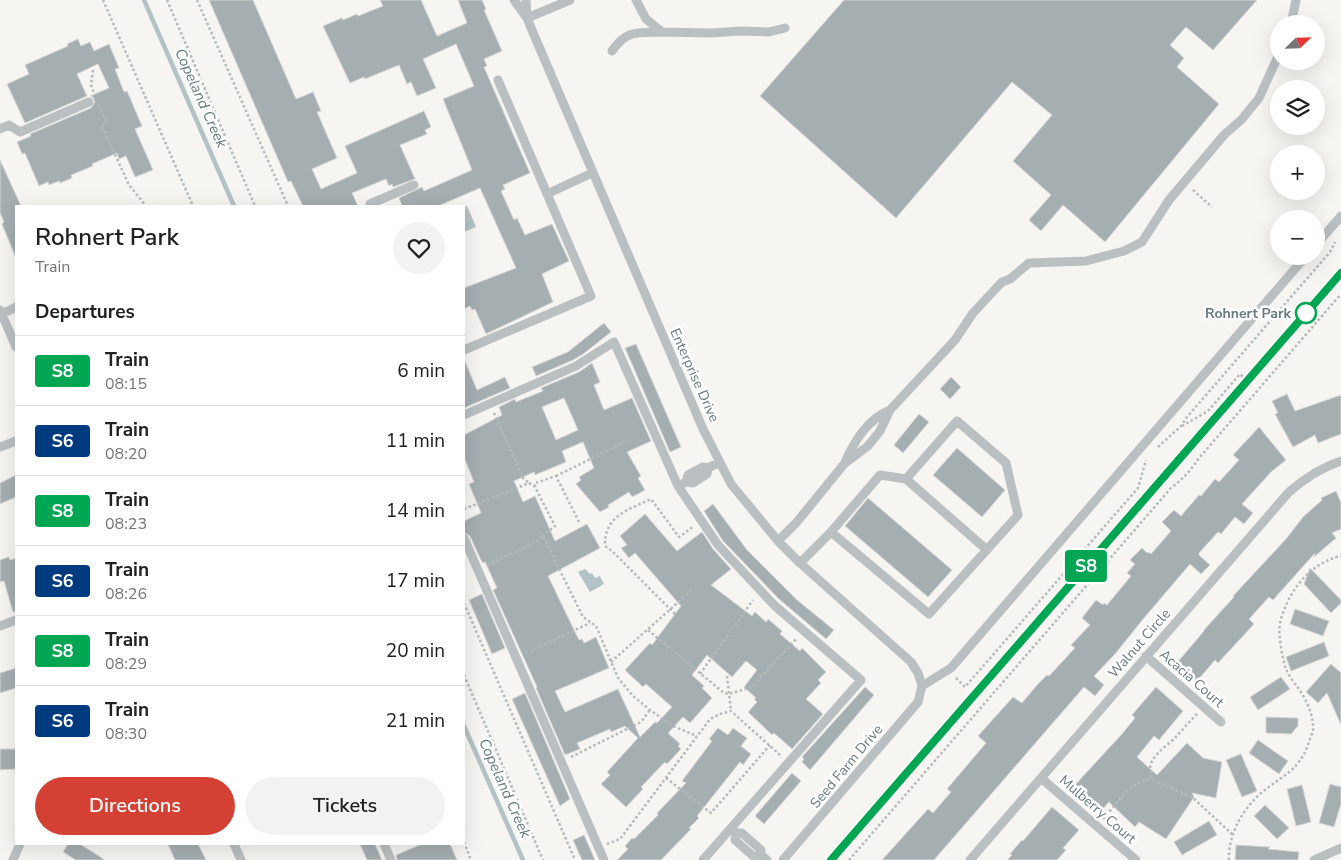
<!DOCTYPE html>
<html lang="en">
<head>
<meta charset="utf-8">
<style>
  body { margin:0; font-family:"Nunito Sans",sans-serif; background:#f2f2f2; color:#202124; height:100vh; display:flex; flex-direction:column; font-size:19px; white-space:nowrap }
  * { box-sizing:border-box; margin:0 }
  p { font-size:16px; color:#757577 }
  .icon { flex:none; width:28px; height:28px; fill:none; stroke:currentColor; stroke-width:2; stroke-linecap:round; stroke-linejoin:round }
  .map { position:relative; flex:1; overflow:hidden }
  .details { position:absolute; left:15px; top:205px; width:450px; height:640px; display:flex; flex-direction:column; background:#fff; border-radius:0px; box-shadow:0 5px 20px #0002 }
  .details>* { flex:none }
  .badge { padding:0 10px; border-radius:4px; font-size:18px; line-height:32px }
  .needle { width:32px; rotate:67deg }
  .controls { position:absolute; left:1270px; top:15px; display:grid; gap:10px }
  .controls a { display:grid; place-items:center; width:55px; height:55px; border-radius:50%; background:#fff; box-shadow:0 5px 20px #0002; font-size:25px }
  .map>.badge { position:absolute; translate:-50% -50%; box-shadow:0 0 0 2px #fff }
  h2 { padding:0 20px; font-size:19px; line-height:45px }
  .round { display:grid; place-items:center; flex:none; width:52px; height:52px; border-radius:26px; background:#f2f2f2 }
  .overview { display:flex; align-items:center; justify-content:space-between; height:85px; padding:0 20px }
  h1 { font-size:24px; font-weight:600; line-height:38px }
  .action { display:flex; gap:10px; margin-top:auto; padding:10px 20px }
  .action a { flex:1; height:58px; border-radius:30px; background:#d44134; color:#fff; font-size:20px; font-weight:600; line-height:58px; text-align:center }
  .action a+a { background:#f2f2f2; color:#202124 }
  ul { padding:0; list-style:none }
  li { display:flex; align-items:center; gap:15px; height:70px; padding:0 20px; border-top:1px solid #e0e0e0 }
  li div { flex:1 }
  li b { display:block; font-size:19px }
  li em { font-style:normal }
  li .badge { min-width:55px; font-weight:700; text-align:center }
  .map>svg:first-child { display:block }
  .water { fill:#b3c2c4 }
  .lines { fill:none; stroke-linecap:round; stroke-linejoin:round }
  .stream { stroke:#b3c2c4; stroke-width:4.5 }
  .building { fill:#a5aeb1; stroke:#d7d7d5; fill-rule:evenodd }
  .path { stroke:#b5b9bb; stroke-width:2.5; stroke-dasharray:2.5 2.5; stroke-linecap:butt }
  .minor { stroke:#bac0c2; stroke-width:9 }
  .rail-casing { stroke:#9da5a8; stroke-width:5.5 }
  .rail { stroke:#fff; stroke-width:4; stroke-dasharray:11; stroke-linecap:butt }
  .line-casing { stroke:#fff; stroke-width:11 }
  .line { stroke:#00a651; stroke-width:8 }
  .stop-dot { fill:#fff; stroke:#00a651; stroke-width:2.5 }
  .labels { text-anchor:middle; stroke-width:5; stroke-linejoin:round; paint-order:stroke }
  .stop-label { font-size:14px; font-weight:bold; fill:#677981; stroke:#fff; text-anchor:end }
  .street-label { font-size:14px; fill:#677981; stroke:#fff }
  .water-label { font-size:15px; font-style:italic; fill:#637b7e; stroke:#fff }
</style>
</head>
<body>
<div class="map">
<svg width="1341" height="860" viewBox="0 0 1341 860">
  <rect width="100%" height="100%" fill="#f6f5f2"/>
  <path class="water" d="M467,206L476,227L464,232V207Z
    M585,569L590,574L592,573L595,578L600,576L604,584L590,592L578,572Z"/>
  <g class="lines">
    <path class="stream" d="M144,0L234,206
      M464,726L523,860"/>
  </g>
  <path class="building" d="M209,0H253L296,99L313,92L321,111L317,112L337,158L312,169L321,189L357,173L345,146L424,111L431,127L425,130L427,134L400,145L415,179L393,187L392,184L389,186L386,179L352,193L358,206H303L291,181L288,182Z
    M380,0H421L437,36L467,23L458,0H482L486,9L484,10L502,51L484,59L487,66L484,67L530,173L503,185L505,189L501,191L514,220L517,218L525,235L552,224L569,261L542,274L553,302L486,334L475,309L472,310L470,306L464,309V288L516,268L480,188L438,206H402L399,198L422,187L424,191L472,170L443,99L474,86L456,44L423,59L436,88L417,96L411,82L407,84L399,65L365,79L364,77L350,83L323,26L342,18L343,20L357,14L358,16L383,6Z
    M844,0H1257L1213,50L1186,27L1170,45L1184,58L1177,67L1219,104L1105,242L1063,205L1041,231L1029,220L1051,195L1013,161L1052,115L1012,82L896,218L760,96Z
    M78,39L81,46L90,42L94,51L109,44L119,68L115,69L124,92L127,91L142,126L135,129L153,170L135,177L126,156L119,159L117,153L92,164L93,166L71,175L72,178L60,183L59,181L49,185L48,182L39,186L25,153L22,154L17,142L31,136L30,134L91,108L95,102L93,97L90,96L109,88L98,64L77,74L87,96L25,123L7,84L29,74L25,65L68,46L67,44Z
    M0,160L21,206H16V258L2,224L4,222L0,213Z
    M604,323L611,332L583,354L573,360L536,376L532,367L568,352Z
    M636,344L681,447L670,452L625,348Z
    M464,359L477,390L505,377L510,388L464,408Z
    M592,363L600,382L594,385L604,410L632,398L651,441L627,452L641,476L638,478L645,490L632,497L629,492L608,505L609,507L600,512L576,484L581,480L579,477L594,468L583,442L562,451L566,462L535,475L534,472L514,481L523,502L535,496L555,541L587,524L600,548L548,576L579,640L582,639L584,643L596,637L609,668L555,691L565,712L618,689L640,737L655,722L657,723L672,707L646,684L643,687L625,670L650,643L652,645L681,606L635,553L629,558L621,548L627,545L620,536L645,514L677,551L702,532L713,549L731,569L711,585L752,616L755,612L766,622L768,619L782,631L780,634L800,651L802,648L826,672L818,680L821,683L806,699L823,714L792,749L774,733L772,735L748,712L757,702L754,699L756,698L744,687L757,670L746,661L732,677L707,655L692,675L704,686L702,688L712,698L690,723L683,717L668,733L680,744L678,746L681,749L667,764L665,762L641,787L643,789L626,807L601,784L610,775L607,772L638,738L625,726L611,732L610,729L577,743L580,749L565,755L536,688L537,687L493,590L497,588L485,562L483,563L481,560L470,536L464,532V521L481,513L469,484L474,482L464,457V435L502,415L499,407L515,399L516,402L543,391L541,388L579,372ZM564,398L578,430L556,440L542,407Z
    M951,377L961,387L950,399L940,389Z
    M1287,394L1295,411L1341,395V434L1318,443L1315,435L1293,447L1275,414L1278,413L1272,401Z
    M919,414L929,422L903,453L894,445Z
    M1259,427L1286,460L1271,472L1242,504L1253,513L1244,524L1235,517L1221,534L1218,532L1199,553V555L1210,565L1201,574L1190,564L1144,618L1115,654L1094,676L1104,685L1095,696L1084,687L934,860H882L928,809L933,813L951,792L947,789L986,743L978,736L1013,697L1022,703L1037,685L1047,675L1049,676L1075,648L1071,645L1090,625L1082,618L1096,600L1103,605L1104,603L1107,605L1131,576L1127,573L1135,564L1130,560L1142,548L1147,553L1148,552L1151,554L1171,531L1162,522L1174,510L1181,516L1199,495L1201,496L1215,479L1219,482L1239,460L1233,455Z
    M957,448L1005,490L982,517L933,475Z
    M16,475V497L0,504V483Z
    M1336,491L1341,503V529L1332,533L1336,538L1314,557L1315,553L1273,600L1269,597L1249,619L1254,624L1218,663L1215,660L1197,681L1176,664L1204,631V630L1234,597L1233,596L1286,539L1303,517L1322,500L1321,498Z
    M868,498L952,570L928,597L845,526Z
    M713,504L747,550L797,600L834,630L826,639L779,599L723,541L704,511Z
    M9,557L10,560L16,558V612H13L4,581L0,582V560Z
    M1310,568L1341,600V603L1331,613L1304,584Z
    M482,594L505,648L492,654L469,600Z
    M1295,609L1329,621L1323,636L1290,624Z
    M1324,642L1329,656L1291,671L1286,657Z
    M1331,664L1341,673V725L1327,693L1318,703L1306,692Z
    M16,668V688L0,693V673Z
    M1281,677L1290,689L1258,710L1250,697Z
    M865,687L874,695L810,770L802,762L804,759L802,757Z
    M1156,687L1183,711L1159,740L1154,736L1137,757L1157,775L1187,743L1203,758L1222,762L1216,798L1192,793L1194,797L1166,839L1139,822L1135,827L1109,802L1102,810L1074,786L1122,734L1135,718L1132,715Z
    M525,693L570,799L560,806L512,699Z
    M1266,717L1298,718V726L1291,734L1266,733Z
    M718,728L728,735L733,728L747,738L741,746L751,754L743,765L740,762L697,816L699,818L689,828L691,829L661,860H617L628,849L625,846L632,838L634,839L658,815L657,813L686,783L682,781L712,741L709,739Z
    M1258,740L1288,761L1279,774L1249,753Z
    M0,749H16V769L0,770Z
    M1241,754L1257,791L1242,797L1226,760Z
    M792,773L801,781L764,824L755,816Z
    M1330,784L1341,787V804L1334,827L1319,823Z
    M1302,785L1311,822L1296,826L1287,789Z
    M1265,805L1289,828L1277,839L1254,816Z
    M1052,807L1079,830L1063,848L1066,850L1057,860H1007L1012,855L1010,854L1022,840L1023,841Z
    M1209,821L1217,835L1182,855L1174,842Z
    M584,835L595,860H582L573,840Z
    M68,844H80L105,860H76L63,852Z
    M168,844H198L206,860H175Z
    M360,844H375L382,860H367Z
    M422,844H450L457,860H397L396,855Z
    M1236,845L1270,847L1268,849L1299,852L1298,860H1235Z"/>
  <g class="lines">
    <path class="path" d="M103,0L193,206
      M167,0L255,206
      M197,0L288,206
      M93,70L91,85L94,93
      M99,105L106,121L102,126L129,185L146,206
      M1193,190L1212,207
      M494,413L523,478L529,483
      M1182,426L1208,411L1240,374L1243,377
      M1158,447L1181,426L1187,417L1330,252L1335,242
      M556,476L625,442
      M535,487V483L556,476L579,522
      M464,509L529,483L535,487L555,526L543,536
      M487,565L537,542L543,536L583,617L596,626L618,678L633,696L650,710L673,726L697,736
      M464,603L575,860
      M675,614L612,551L605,546C604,516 628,510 651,499L679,537L694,526
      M648,630L724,693L729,694L752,687L796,639
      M526,653L590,623
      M611,662L692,590
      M700,674L753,600
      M464,675L543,860
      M727,676L731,711
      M956,678L965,687L1138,488L1146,460
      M1197,714C1190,721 1183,729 1176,737C1164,749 1142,760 1153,780L1192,797L1232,834
      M571,757L641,722L650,710
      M666,778L711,813L770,745
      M1103,819C1116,805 1131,778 1153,780
      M464,842L471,860
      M607,844L620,839L710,719L720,714L731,711L780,755
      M849,860L1171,488C1183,479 1191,470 1199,458L1341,294
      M1229,860C1228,835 1242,810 1261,793C1281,776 1298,772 1308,745C1309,740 1312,735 1313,730C1314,714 1305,697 1296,685C1292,680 1288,674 1286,669C1282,658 1278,634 1280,623C1287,593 1309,563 1341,556"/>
    <path class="minor" d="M514,0L527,18
      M526,0L527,18L534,35L703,429L731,484L778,541L800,563L911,662L918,673L922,686
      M636,0L646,19L662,32L711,33L741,31L769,32L785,28
      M527,18L570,0
      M1291,24L1296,0
      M612,51C627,29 638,33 662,32
      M0,129L9,125L20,132L89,102
      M547,194L592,173
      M372,206L370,204L414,185
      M1316,245L1341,216
      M0,310L16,347
      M2,314L16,307
      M464,350L591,296L498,80
      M464,415L576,366L614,342L678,486L718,545L775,606L861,680L703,860
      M0,447L16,441
      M845,462C855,440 867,420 890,410
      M906,479L987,550
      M686,482L688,475L703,467L708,468L720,462
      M682,484L686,482L693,483L707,474L708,468
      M464,538L604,860
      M778,541L797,522L844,464L868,446L880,431L890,410L955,340L973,313L1002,282L1010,279L1029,263L1086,261L1124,251L1142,242L1169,200L1224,135L1242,119L1259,98L1279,54
      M800,563L831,532L880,475L906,479L957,421L1006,463L1018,515L929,614L831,532
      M0,626L16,620
      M1146,656L1221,722
      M922,686L951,668L1306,256
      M1041,778L1136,860
      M731,828L736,833H742L761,850V855L767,860
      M736,833L735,840L753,856L761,855
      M234,844L241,860
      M384,844L391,860
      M13,860L20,844
      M783,860L912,709L918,702L922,686
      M970,860L1289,492C1305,478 1320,468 1341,461
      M1314,860L1341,848"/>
    <defs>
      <path id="rail" d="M831,860L1341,273"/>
    </defs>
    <use href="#rail" class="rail-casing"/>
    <use href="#rail" class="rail"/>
  </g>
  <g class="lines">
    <defs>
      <path id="line" d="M831,860L1341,273"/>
    </defs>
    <use href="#line" class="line-casing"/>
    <use href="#line" class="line"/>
  </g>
  <circle class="stop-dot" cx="1306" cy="313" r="10"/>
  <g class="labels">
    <g class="stop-label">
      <text x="1291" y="318">Rohnert Park</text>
    </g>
    <g class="street-label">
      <text transform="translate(695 375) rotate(66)" y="5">Enterprise Drive</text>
      <text transform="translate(1139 643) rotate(-49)" y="5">Walnut Circle</text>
      <text transform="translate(1192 678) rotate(41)" y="5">Acacia Court</text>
      <text transform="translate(846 766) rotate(-50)" y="5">Seed Farm Drive</text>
      <text transform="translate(1098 809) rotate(41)" y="5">Mulberry Court</text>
    </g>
    <g class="water-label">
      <text transform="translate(201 98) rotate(66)" y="5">Copeland Creek</text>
      <text transform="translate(505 788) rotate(66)" y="5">Copeland Creek</text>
    </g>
  </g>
</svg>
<div class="controls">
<a><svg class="needle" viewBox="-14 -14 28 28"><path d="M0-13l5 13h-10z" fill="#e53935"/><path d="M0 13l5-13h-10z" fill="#757577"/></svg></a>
<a><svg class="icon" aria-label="layers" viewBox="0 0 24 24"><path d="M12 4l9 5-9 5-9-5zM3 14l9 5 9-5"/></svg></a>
<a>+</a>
<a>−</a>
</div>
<b class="badge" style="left:1086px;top:566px;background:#00a651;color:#fff">S8</b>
<section class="details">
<div class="overview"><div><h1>Rohnert Park</h1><p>Train</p></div><a class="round"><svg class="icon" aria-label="heart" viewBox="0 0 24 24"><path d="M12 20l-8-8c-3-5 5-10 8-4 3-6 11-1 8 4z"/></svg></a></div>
<h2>Departures</h2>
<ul>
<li><span class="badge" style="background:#00a651;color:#fff">S8</span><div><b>Train</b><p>08:15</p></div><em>6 min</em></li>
<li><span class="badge" style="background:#003b80;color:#fff">S6</span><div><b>Train</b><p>08:20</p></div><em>11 min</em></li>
<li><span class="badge" style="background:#00a651;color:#fff">S8</span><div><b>Train</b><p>08:23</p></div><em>14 min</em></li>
<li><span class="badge" style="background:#003b80;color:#fff">S6</span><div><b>Train</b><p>08:26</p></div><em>17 min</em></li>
<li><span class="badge" style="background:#00a651;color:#fff">S8</span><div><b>Train</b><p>08:29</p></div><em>20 min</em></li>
<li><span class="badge" style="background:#003b80;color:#fff">S6</span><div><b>Train</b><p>08:30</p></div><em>21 min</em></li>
</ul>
<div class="action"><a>Directions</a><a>Tickets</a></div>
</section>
</div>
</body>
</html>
